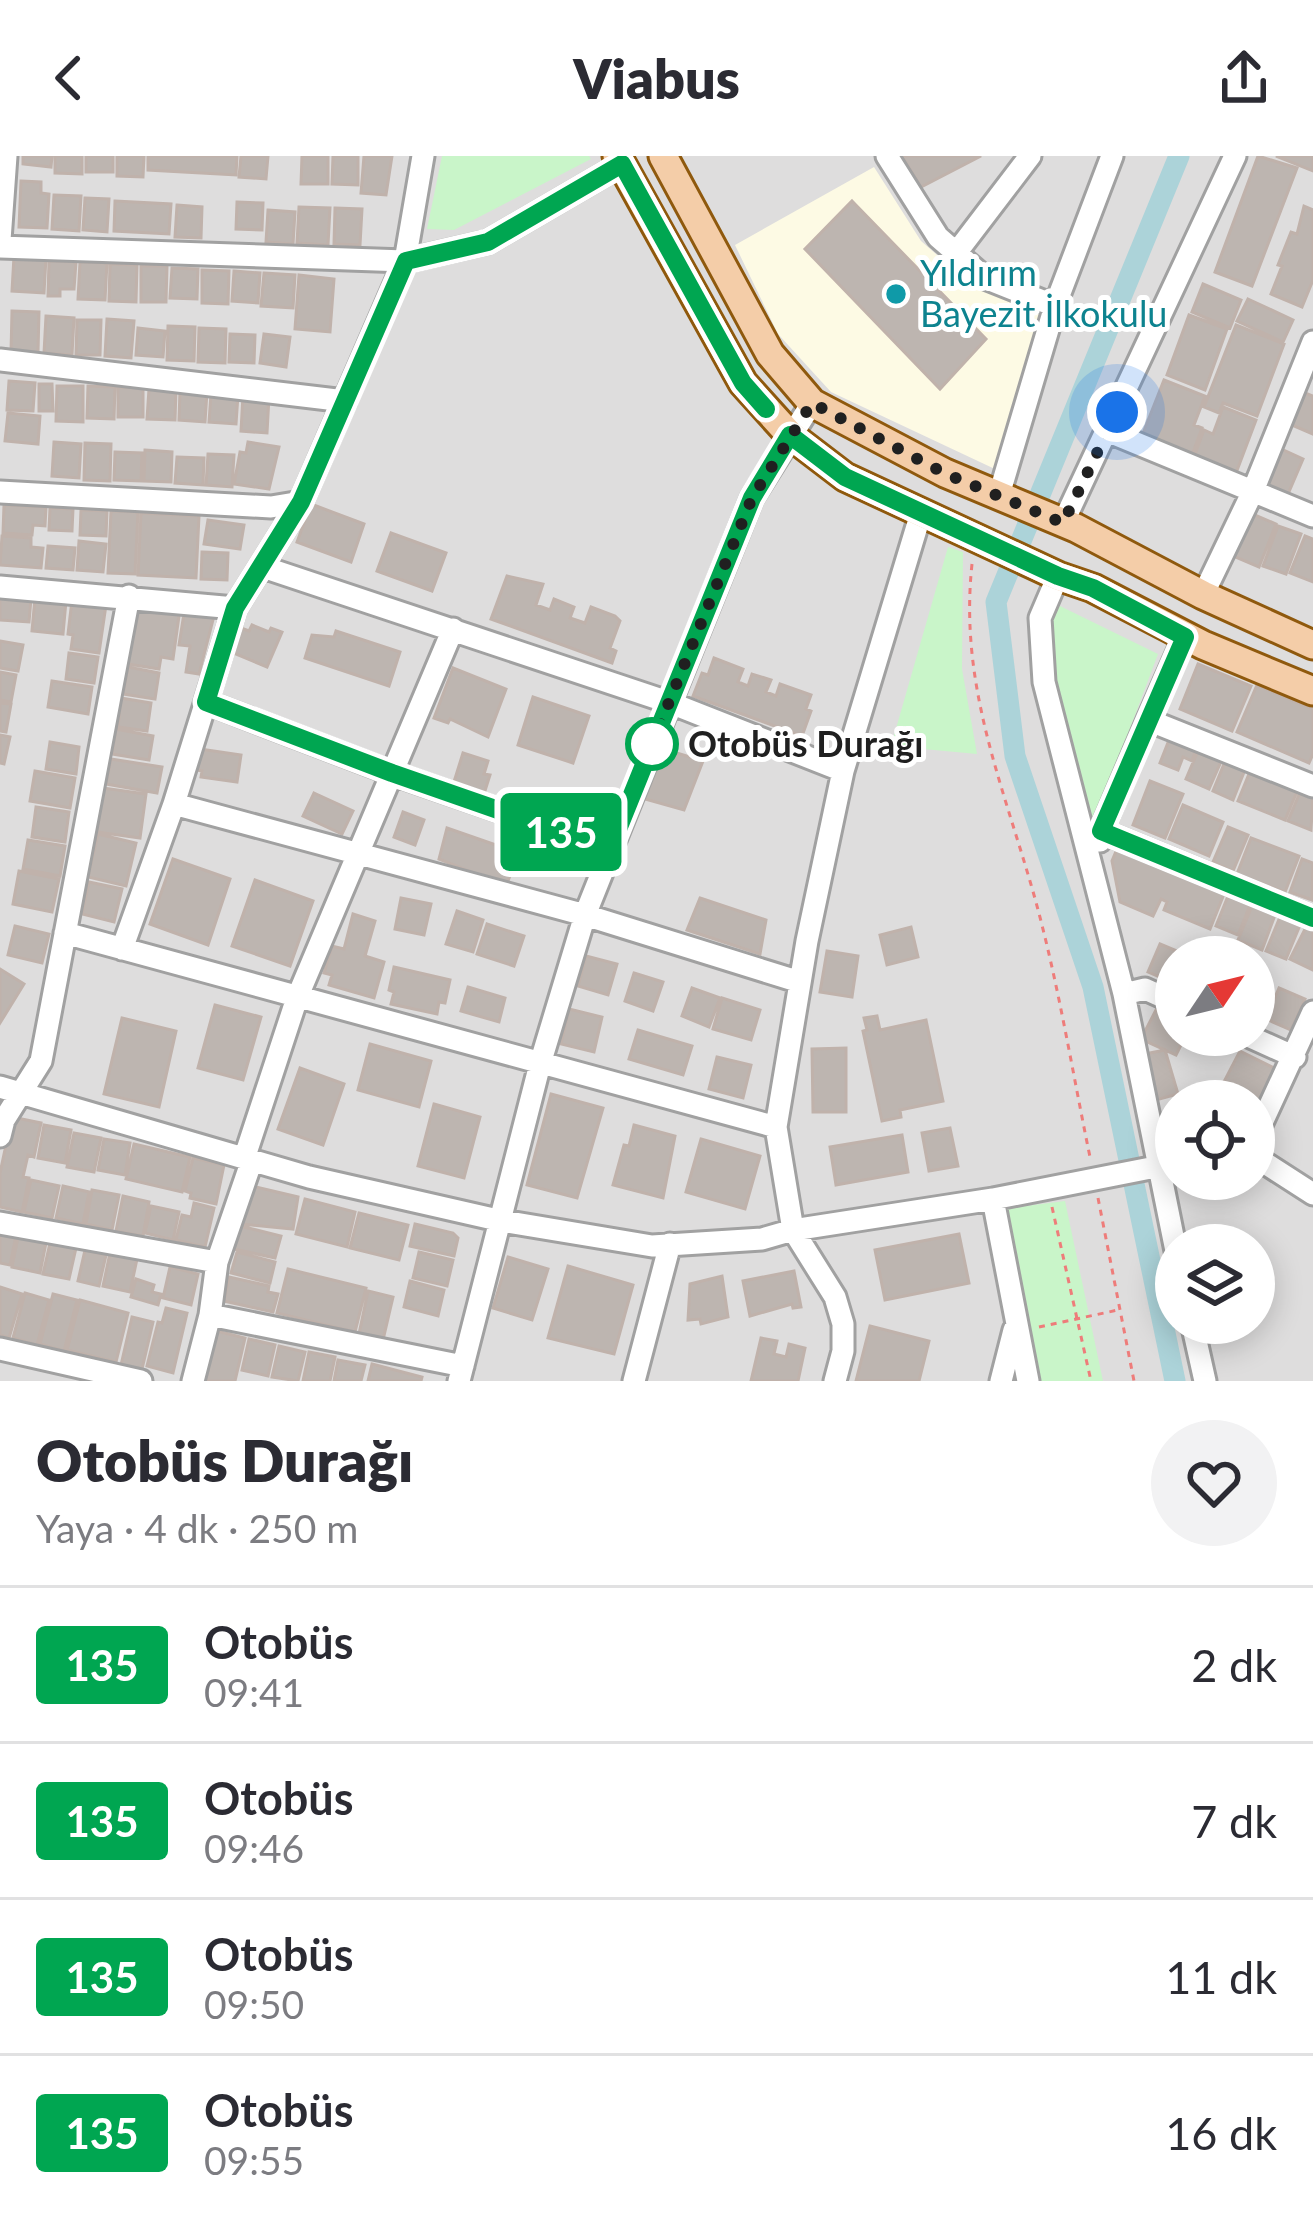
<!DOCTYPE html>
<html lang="tr">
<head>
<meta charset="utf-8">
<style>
  body { margin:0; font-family:Lato,sans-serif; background:#f2f2f3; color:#2b2b33; height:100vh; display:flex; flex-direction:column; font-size:45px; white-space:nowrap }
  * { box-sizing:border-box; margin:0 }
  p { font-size:39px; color:#7c7c81 }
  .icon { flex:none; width:66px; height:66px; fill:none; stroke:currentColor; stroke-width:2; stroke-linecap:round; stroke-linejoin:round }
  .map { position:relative; height:1225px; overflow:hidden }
  .side { display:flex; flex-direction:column; background:#fff; flex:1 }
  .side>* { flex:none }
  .badge { padding:0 24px; border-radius:9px; font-size:42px; line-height:78px }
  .needle { width:78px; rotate:55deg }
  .fabs { position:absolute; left:1155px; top:780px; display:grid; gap:24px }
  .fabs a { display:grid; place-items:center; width:120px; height:120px; border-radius:50%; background:#fff; box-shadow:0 6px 30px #0003; font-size:60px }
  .you { position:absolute; width:60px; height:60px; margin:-30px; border:9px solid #fff; border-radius:50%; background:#1a73e8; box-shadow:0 0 0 18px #1a73e833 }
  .map>.badge { position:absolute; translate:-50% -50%; box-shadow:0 0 0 6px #fff }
  .round { display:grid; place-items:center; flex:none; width:126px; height:126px; border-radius:63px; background:#f2f2f3 }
  .summary { display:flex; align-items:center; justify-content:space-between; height:204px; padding:0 36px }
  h1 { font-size:57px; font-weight:800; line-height:90px }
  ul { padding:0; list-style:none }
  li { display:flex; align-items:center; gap:36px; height:156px; padding:0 36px; border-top:3px solid #e1e1e2 }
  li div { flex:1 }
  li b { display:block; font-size:45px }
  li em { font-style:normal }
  li .badge { min-width:132px; font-weight:700; text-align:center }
  header { display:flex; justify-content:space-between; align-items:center; height:156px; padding:0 36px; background:#fff; font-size:54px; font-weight:800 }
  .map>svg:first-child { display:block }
  .residential { fill:#dedddd; fill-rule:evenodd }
  .education { fill:#fdfae4 }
  .park { fill:#c9f5c9 }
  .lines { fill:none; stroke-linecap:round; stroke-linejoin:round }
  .canal { stroke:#acd3d9; stroke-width:21 }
  .building { fill:#bdb5b0; stroke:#c0b2ab; stroke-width:3 }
  .minor-casing { stroke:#a1a1a1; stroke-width:27 }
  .major-casing { stroke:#8f590d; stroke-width:33 }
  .path { stroke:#ee7c7a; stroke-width:3; stroke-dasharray:6 6; stroke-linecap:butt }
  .minor { stroke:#fff; stroke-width:21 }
  .major { stroke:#f4cda8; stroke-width:27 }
  .line-casing { stroke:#fff; stroke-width:27 }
  .line { stroke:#00a651; stroke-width:18 }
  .walk { stroke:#202020; stroke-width:12; stroke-dasharray:0 21.6 }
  .culture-dot { fill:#0f9aa8; stroke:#fff; stroke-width:4.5 }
  .stop-dot { fill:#fff; stroke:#00a651; stroke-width:6 }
  .labels { text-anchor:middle; stroke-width:10; stroke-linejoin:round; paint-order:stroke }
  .culture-label { font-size:36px; fill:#0d838f; stroke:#fff; text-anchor:start }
  .stop-label { font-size:36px; font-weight:bold; fill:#202020; stroke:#fff; text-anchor:start }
</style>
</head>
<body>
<header><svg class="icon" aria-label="back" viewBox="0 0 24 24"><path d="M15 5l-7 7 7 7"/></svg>Viabus<svg class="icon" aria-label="share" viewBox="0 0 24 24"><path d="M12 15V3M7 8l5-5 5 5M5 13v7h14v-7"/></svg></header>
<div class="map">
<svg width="1313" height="1225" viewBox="0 0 1313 1225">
  <rect width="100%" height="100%" fill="#f0ece7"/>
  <path class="residential" d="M0,0H1313V1225H0ZM1176,801H1254V879H1176ZM1176,945H1254V1023H1176ZM1176,1089H1254V1167H1176Z"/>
  <path class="education" d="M874,11L921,85L968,126L1045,160L997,314L831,236L778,178L735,89Z"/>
  <path class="park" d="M442,0H589L591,3L454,74L427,73Z
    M948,391L963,396L962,513L977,598L891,590Z
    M1060,450L1158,498L1094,668L1084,662L1051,507L1050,460Z
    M1065,1045L1103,1225H1032L1001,1053Z"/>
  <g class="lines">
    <path class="canal" d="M1175,1225L1093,831L1015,600L996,446L1179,0"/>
  </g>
  <path class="building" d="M23,0H52L51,11L23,8Z
    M55,0H82V18L55,17Z
    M86,0H113V16H86Z
    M117,0H144L143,21L117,20Z
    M148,0H237L236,19L148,14Z
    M241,0H268L266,23L239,21Z
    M302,0H328V28H301Z
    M333,0H358V29L332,28Z
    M364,0H392L386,39L361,37Z
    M902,0H981L921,31Z
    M1258,0L1297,12L1252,130L1215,116Z
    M1276,0H1313V15Z
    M21,25L41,26V37L49,38L47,72L19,71Z
    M54,39L81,40L79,75L52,73Z
    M85,42L109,43L107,76L83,74Z
    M115,45L171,48L169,78L114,75Z
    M852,45L986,183L940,233L805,93Z
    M237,46L263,47L262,74L236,73Z
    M177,49L202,51L201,82L175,81Z
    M1304,50L1313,54V124L1302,151L1271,138L1282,110L1278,109L1291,76L1297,78Z
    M299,51L330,52L328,89L297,87Z
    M335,52L362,53L360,89L334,88Z
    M268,54L295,56L293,88L266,86Z
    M14,100L46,102L44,137L12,135Z
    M49,105L76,106L74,133H60V140H48Z
    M80,106L107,107L105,144L78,143Z
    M110,108L137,109L136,146L109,145Z
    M141,110H167L166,146H141Z
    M172,112L198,113L197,143L170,142Z
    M202,114L229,115L228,148L202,147Z
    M234,115L260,117L258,147L232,145Z
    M264,117L295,119L293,152L261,150Z
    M299,119L334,123L330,176L295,173Z
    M1203,128L1241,144L1230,172L1192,156Z
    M1248,143L1293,164L1283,186L1237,165Z
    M12,155L39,156L38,196H11Z
    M1189,159L1227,173L1205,234L1167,219Z
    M46,160L74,162L72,199L44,197Z
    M107,163L134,165L131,202L105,200Z
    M77,164H101L100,199H76Z
    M1236,169L1284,188L1257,260L1223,247L1219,257L1204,251Z
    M168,170L195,171L194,205L167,204Z
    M138,172L165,175L163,201L136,199Z
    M199,172L226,173L225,207L198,206Z
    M230,178L255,179L254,207L229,206Z
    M264,178L290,181L286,211L260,207Z
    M1164,224L1205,240L1194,269L1202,272L1192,299L1142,280Z
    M9,225L35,227L33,255L7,254Z
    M39,228H52L53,255H39Z
    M57,230H83V266L56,265Z
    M88,230L115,231L114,263L87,262Z
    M118,231L143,232V261H118Z
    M149,233L176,234L175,264L147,263Z
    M180,234L207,236L205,266L179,264Z
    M1300,235L1313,240V278L1287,267Z
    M211,238L238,239L236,268L209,266Z
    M243,239L269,241L267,277L241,275Z
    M1223,251L1256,264L1236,317L1194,301L1204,274L1213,278Z
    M8,257L40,260L38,288L5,285Z
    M54,286L81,288L79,322L52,320Z
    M248,286L279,291L269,333L234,328L240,296L246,297Z
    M85,287L111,288L110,325L84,324Z
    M1277,291L1303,303L1288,338L1262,327Z
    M145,294L172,296L171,326L144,325Z
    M115,296L142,297L141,325L114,324Z
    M208,298L234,299L232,331L206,329Z
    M177,301L204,302L203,329L175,327Z
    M311,348L364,368L351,406L297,386Z
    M4,349L46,351L45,370L33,369L32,379L3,377Z
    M50,352L73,353L72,375L49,374Z
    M81,354L107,355L106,380L80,379Z
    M111,355L138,356L135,418L108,417Z
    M141,357L199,360L196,422L138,419Z
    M1250,357L1276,368L1259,411L1233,400Z
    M208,364L244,369L240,393L204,388Z
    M1278,370L1301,378L1286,418L1263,410Z
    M391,377L446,397L432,435L377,415Z
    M2,380L31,382V391L43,392L41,412L0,409Z
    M1305,380L1313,383V426L1290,417Z
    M79,385L106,388L103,416L77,414Z
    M48,390L75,392L73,414L46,412Z
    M202,396L228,397L227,424L201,423Z
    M507,420L543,428L536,449L550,454L554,443L574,451L570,462L585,467L591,451L615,460L620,465L610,492L616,495L612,507L491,463Z
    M0,440L31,443L29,466L0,464Z
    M35,442L66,445L63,478L32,475Z
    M72,444L106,449L99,497L71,493L73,479L68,478Z
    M137,446L180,453L173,503L161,501L159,513L128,508Z
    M185,451L215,456L199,518L186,516L190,490L179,489Z
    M252,469L269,476L271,472L282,476L267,511L231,496L241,472L249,475Z
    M336,475L400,496L389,530L305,502L312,479L334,481Z
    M0,485L23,489L18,515L0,512Z
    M69,497L98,501L94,527L66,523Z
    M714,502L743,513L738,526L748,530L752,518L771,524L766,536L776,540L780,528L811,539L806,553L811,555L802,580L693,540L702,517L708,519Z
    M1198,508L1251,530L1232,575L1180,553Z
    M128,511L159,517L155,543L123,538Z
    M453,512L506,533L488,581L450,563L448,567L434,562Z
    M0,516L16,519L11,546L0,544Z
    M52,525L92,531L88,558L48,551Z
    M1257,529L1313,553V598L1309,607L1237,576Z
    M533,541L589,560L573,607L518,589Z
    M121,542L151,547L147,575L118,571Z
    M0,547L11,548L6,576L0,575Z
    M116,573L153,580L149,604L112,598Z
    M0,579L10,581L4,608L0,607Z
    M1171,579L1197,590L1192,605L1183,601L1178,614L1160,607Z
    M50,586L79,591L76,618L46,613Z
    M1200,590L1223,601L1209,633L1186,623Z
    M657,591L703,605L684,654L638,641Z
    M200,593L241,599L237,626L201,621L202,615L197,614Z
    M463,597L488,605L484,618L490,619L484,638L453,629Z
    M111,603L162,611L157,637L106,628Z
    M1226,603L1246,611L1233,644L1213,635Z
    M1251,613L1298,633L1285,664L1238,645Z
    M35,615L75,622L70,652L30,645Z
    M1150,625L1183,638L1165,682L1133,669Z
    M103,632L146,638L140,682L97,676Z
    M1301,634L1313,639L1311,674L1288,665Z
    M314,637L353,655L342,678L303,660Z
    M1183,649L1223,666L1209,700L1169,683Z
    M36,651L69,656L65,686L32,681Z
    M403,656L424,664L415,689L394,681Z
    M1228,671L1248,679L1233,715L1213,706Z
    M447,672L519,697L506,730L439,703Z
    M98,678L136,687L126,730L88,721Z
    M1251,682L1299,700L1285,736L1237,718Z
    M28,684L65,690L60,720L23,713Z
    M1117,693L1224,738L1210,773L1164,754L1167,746L1161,743L1153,760L1120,746L1112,705Z
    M173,703L230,723L208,789L150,768Z
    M1302,703L1313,707L1312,744L1290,736Z
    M19,715L59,723L52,756L13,748Z
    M255,724L313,745L290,810L232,790Z
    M89,726L122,733L114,766L82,758Z
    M1228,740L1250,749L1238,779L1216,770Z
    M401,742L431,748L424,779L395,773Z
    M700,742L766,764L760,798L687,774Z
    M1252,750L1275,759L1262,794L1238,784Z
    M457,755L483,764L473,796L446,788Z
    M353,758L375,765L365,800L384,806L374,842L329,829L332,819L324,817L332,790L344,793Z
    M1280,761L1300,769L1286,803L1266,795Z
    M487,768L524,780L514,810L477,798Z
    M15,770L49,778L42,807L8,799Z
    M911,771L918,801L887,809L880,779Z
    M1306,771L1313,775V814L1290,803Z
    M1160,788L1191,801H1176V828L1148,816Z
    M827,795L858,800L852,841L820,836Z
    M586,800L617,808L608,839L578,830Z
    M394,811L450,824L445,847L439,846L437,858L391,848L394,836L389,834Z
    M0,813L24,828L0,867Z
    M634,817L663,826L653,855L625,845Z
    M468,831L505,842L499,866L461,855Z
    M692,832L720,842L709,871L682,860Z
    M1279,832L1305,843L1291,874L1266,863Z
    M722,842L760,854L751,884L713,873Z
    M215,849L261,861L243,924L198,912Z
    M1157,852L1176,861V879H1186L1176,899L1141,883Z
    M569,853L602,861L594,896L561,888Z
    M877,860L880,874L926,864L943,945L900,954L901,961L882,965L863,875L867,874L864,862Z
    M122,862L176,875L159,951L104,938Z
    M638,874L692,890L683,919L629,903Z
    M370,888L431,905L419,951L358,934Z
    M846,892V956H813L812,893Z
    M1165,894L1178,938L1156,944L1145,898Z
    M1240,895L1280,915L1254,969V945H1214Z
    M717,901L751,909L743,942L709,933Z
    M300,912L344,928L323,989L278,973Z
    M551,938L603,952L577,1042L527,1029Z
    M434,948L480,961L464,1022L418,1010Z
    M12,961L41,967L34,1001L28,999L23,1021L29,1022L22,1056L0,1051V1017Z
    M44,969L71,974L65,1007L38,1002Z
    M634,969L675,980L663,1042L613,1029L624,989L629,990Z
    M950,972L958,1010L929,1015L922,977Z
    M74,977L101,982L94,1016L67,1011Z
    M902,979L908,1016L836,1029L830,991Z
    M104,983L130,987L125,1019L98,1014Z
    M701,983L760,1000L745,1053L686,1036Z
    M134,988L190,1001L182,1036L126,1023Z
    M193,1002L224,1009L216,1048L190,1042L191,1037L185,1035Z
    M31,1024L59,1030L52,1062L24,1056Z
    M248,1029L298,1041L293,1073L241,1068Z
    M63,1030L89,1036L83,1068L56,1062Z
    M92,1034L119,1039L112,1074L86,1068Z
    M123,1040L149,1046L143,1080L116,1075Z
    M305,1043L355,1056L347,1091L296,1078Z
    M194,1047L214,1052L205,1091L176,1084L182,1059L191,1061Z
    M151,1050L179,1056L173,1084L145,1077Z
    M359,1057L408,1069L399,1104L350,1092Z
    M415,1068L453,1077L458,1082L454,1100L410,1090Z
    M240,1070L281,1080L275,1102L234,1093Z
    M0,1077L16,1080L10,1109L0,1107Z
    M959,1078L969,1127L885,1144L875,1094Z
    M18,1081L46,1087L40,1117L12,1111Z
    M50,1087L76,1092L69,1123L43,1118Z
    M85,1094L106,1099L99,1130L78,1125Z
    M237,1096L275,1106L270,1127L231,1117Z
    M419,1096L453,1104L447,1130L413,1122Z
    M110,1097L137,1103L130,1136L103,1130Z
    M508,1101L548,1113L532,1164L493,1152Z
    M568,1110L633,1129L614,1198L548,1182Z
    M170,1111L198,1118L191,1149L163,1142Z
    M288,1113L366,1132L355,1176L277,1157Z
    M794,1115L801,1151L793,1152L792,1148L750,1160L743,1125Z
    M722,1120L728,1161L701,1168L700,1163L688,1164L690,1128Z
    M229,1121L269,1130L268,1136L278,1138L273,1156L224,1145Z
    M136,1123L154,1129L152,1136L161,1138L158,1149L131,1141Z
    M410,1125L444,1134L438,1160L404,1151Z
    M0,1131L22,1138L9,1182L0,1179Z
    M368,1135L393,1141L383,1184L359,1178Z
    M25,1137L49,1144L37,1189L13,1182Z
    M53,1138L77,1144L64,1195L40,1188Z
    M80,1144L128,1157L116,1206L67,1194Z
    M166,1152L187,1157L173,1217L147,1210L158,1166L162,1167Z
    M132,1161L153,1166L142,1213L121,1209Z
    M870,1170L929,1185L919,1225H856Z
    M217,1175L245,1182L235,1225H205Z
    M761,1182L777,1185L774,1198L786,1201L789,1188L805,1192L798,1225H751Z
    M249,1183L275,1189L268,1220L242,1214Z
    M279,1190L305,1196L298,1225L272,1221Z
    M309,1196L335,1201L330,1225H303Z
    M338,1204L365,1209L361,1225H334Z
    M372,1208L422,1221L421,1225H368Z"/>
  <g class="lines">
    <defs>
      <path id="minor" d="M423,0L405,105L301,346L235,452L174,648L585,759L800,826
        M887,0L938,81L985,122L1055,150
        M0,84L6,0
        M0,91L405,105L488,86L622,8
        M956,97L1030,0
        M0,204L345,245
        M1107,275L1313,360
        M0,336L271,351L301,346
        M999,339L1055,150L1112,0
        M1063,367L1235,0
        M263,411L668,546L843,615
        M1058,420L1040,462L1044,526L1124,838L1176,1095
        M0,431L235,452
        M1203,439L1253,335L1313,186
        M206,546L391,617L610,693
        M1148,564L1185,480
        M1101,675L1148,564L1313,630
        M1100,685L1101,675L1313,762
        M65,777L776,971
        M122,793L174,648
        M1124,838L1145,833L1176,847
        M1246,879L1295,901
        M0,931L309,1021L502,1065L652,1090L762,1083L793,1074L993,1043L1176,1007
        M0,980L4,964L41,905L129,440
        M1254,984L1313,856
        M1254,1000L1313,1038
        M244,1003L297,842L453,473
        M993,1043L1028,1225
        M0,1067L217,1106
        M210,1159L463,1210
        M1192,1167L1205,1225
        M0,1193L141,1225
        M193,1225L210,1159L217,1106L252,1004
        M459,1225L540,908L585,759L752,342L812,247
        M634,1225L670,1088
        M835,1225L843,1195V1168L835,1141L793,1074L776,971L807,785L843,615L921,357
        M1001,1225L1014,1174"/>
      <path id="major" d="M617,0L743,227L790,279L845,321L1058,420L1093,432L1203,489L1313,535
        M663,0L770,198L812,247L945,317L1076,372L1203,439L1313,489"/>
    </defs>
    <use href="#minor" class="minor-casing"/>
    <use href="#major" class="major-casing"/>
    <path class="path" d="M972,408C959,528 1002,626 1034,739C1058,825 1072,914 1090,1001
      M1098,1042L1134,1225
      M1052,1051L1091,1225
      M1039,1171L1118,1154"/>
    <use href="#minor" class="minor"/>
    <use href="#major" class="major"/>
  </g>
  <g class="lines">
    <defs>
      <path id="line" d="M766,253L743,227L622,8L488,86L406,105L301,346L235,452L206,546L392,617L610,693L752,342L790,279L845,321L1058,420L1093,432L1185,481L1101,675L1313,762"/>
    </defs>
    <use href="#line" class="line-casing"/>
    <use href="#line" class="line"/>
    <path class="walk" d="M652,588L752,342L812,247L944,317L1063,367L1117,256"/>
  </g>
  <circle class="culture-dot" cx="896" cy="138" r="12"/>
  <circle class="stop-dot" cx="652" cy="588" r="24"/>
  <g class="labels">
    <g class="culture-label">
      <text x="920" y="130">Yıldırım<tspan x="920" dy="41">Bayezit İlkokulu</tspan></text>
    </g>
    <g class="stop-label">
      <text x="688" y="601">Otobüs Durağı</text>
    </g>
  </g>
</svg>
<div class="fabs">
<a><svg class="needle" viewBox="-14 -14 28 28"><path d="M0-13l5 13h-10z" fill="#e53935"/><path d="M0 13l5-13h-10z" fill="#7c7c81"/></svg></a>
<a><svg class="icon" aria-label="locate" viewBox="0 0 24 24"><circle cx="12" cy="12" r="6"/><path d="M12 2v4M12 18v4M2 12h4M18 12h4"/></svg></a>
<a><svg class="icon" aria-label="layers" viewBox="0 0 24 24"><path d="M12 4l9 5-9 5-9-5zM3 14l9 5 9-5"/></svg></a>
</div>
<div class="you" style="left:1117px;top:256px"></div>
<b class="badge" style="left:561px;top:676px;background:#00a651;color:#fff">135</b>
</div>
<section class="side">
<div class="summary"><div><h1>Otobüs Durağı</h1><p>Yaya · 4 dk · 250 m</p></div><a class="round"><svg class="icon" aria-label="heart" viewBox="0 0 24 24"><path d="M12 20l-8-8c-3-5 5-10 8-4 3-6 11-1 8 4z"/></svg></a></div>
<ul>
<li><span class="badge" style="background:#00a651;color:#fff">135</span><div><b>Otobüs</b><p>09:41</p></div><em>2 dk</em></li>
<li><span class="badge" style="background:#00a651;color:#fff">135</span><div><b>Otobüs</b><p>09:46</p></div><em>7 dk</em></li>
<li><span class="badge" style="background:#00a651;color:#fff">135</span><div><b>Otobüs</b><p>09:50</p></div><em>11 dk</em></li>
<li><span class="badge" style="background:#00a651;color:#fff">135</span><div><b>Otobüs</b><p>09:55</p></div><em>16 dk</em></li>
</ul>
</section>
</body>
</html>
